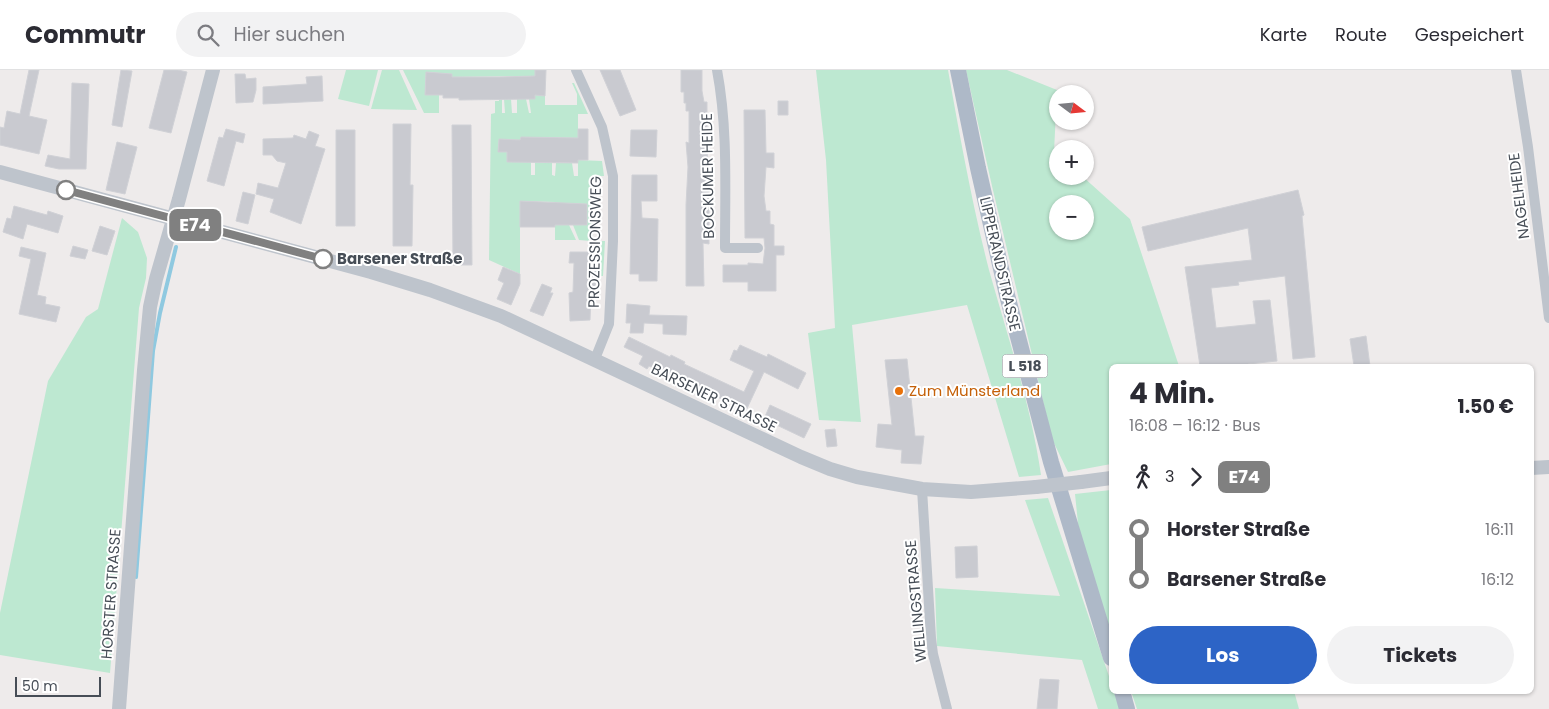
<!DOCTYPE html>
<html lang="de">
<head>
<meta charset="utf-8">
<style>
  body { margin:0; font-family:Poppins,sans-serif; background:#f2f2f3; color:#2b2b33; height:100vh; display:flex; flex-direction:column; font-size:19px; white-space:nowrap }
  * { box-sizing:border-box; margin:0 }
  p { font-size:16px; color:#7c7c81 }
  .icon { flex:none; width:28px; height:28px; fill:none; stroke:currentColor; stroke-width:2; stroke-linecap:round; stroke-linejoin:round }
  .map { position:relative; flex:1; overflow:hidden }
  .drawer { position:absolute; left:1109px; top:294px; width:425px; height:330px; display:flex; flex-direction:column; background:#fff; border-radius:8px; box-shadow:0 1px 4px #0004 }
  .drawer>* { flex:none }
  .badge { padding:0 10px; border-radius:8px; font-size:18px; line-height:32px }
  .needle { width:32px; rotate:106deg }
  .tools { position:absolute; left:1049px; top:15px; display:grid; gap:10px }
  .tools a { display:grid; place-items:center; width:45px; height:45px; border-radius:50%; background:#fff; box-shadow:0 1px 4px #0004; font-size:25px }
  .scale { position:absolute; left:15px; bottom:12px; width:86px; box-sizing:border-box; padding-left:5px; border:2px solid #464d56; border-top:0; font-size:14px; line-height:18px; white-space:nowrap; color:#464d56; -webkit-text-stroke:4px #fff; paint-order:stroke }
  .map>.badge { position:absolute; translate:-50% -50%; box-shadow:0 0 0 2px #fff }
  .legs { display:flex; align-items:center; gap:8px; height:55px; padding:0 20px; font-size:16px }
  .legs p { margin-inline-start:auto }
  .headline { display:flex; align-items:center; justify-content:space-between; height:85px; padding:0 20px }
  h1 { font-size:28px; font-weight:700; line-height:38px }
  .cta { display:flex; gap:10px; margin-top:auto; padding:10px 20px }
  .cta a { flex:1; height:58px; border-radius:30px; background:#2d64c6; color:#fff; font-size:20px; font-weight:700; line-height:58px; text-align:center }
  .cta a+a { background:#f2f2f3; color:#2b2b33 }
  ul { padding:0 20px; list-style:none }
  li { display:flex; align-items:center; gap:18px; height:50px; font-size:19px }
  li i { display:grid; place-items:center; width:8px; height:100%; margin:0 6px; background:currentColor }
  li i::after { content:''; width:12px; height:12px; margin:-6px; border:4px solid; border-radius:50%; background:#fff }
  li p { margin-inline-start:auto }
  li:first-child i { background:linear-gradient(#0000 50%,currentColor 0) }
  li:last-child i { background:linear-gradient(currentColor 50%,#0000 0) }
  header { display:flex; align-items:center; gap:30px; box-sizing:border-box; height:70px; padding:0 25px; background:#fff; border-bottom:1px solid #e1e1e2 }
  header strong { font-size:24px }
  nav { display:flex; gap:28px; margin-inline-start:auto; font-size:18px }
  .search { width:350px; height:45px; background:#f2f2f3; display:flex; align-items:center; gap:12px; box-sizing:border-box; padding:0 18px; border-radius:28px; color:#7c7c81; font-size:19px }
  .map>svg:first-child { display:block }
  .green { fill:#bde8d1; fill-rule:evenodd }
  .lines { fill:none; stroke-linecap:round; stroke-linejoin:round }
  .stream { stroke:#8fc9e0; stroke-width:4 }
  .building { fill:#c9cad0; stroke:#d0d1d6 }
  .minor { stroke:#bec4cc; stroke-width:10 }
  .tertiary { stroke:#bec4cc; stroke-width:14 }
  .primary { stroke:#aeb9c8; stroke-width:16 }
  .tertiary-bridge { stroke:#bec4cc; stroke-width:14 }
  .line-1-casing { stroke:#fff; stroke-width:11 }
  .line-1 { stroke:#808080; stroke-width:8 }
  .stop-1-dot { fill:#fff; stroke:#808080; stroke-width:2.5 }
  .food-dot { fill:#e8710a; stroke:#fff; stroke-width:2 }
  .labels { text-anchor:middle; stroke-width:4; stroke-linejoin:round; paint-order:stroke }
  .shield { fill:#fff; stroke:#7e8289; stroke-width:1 }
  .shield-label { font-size:14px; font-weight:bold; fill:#464d56 }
  .street-label { font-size:15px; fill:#464d56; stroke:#fff }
  .stop-label { font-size:15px; font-weight:bold; fill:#464d56; stroke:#fff; text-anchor:start }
  .food-label { font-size:15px; fill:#c56008; stroke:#fff; text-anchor:start }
</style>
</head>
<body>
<header>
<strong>Commutr</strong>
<div class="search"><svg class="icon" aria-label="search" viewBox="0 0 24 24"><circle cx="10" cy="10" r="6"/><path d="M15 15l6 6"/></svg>Hier suchen</div>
<nav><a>Karte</a><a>Route</a><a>Gespeichert</a></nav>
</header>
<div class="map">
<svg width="1549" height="639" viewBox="0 0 1549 639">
  <rect width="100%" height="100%" fill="#eeebeb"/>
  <path class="green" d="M346,0H378L369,36L338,29Z
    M382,0H399L417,40L371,39Z
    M403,0H535V6L452,7V4L426,2L425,25H439V43H424Z
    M816,0H948C960,67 972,134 989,200C1008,268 1031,335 1041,405L1019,407L967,235L852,255L861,352L819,350L808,263L835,258L826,90Z
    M966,0H1007L1057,20L1054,82L1057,85L1058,106H1082L1130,149L1179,296H1111V394L1068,402L1052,369L992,116ZM1058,134H1085V161H1058Z
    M572,13H574L588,44H578V68L521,67L520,70L499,69L498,82H507V92H531V105H535V92H552V105L555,106L556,93H572L574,106H578V90L602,91L604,106H593V171H605L603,206H595L596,194L590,193L591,171L579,170L573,155H587V134L555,133V132L520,131V204L489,190L491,44L495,43V31H499V29H502V43H505L504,29H511L512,43H517V29H526L529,43H531L529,29H535V25L545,26V35H577V24Z
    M122,148L138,162L147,188L146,208L139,238L110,603L0,585V543L48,311L86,247L98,239Z
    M555,155H569L576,170H555Z
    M1111,420V562L1079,463L1075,424Z
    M1048,428L1111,612V621H1114L1120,639H1098L1082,590L937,576L935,518L1060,526L1025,430Z
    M1131,621H1294L1299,639H1137Z"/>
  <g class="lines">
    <path class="stream" d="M136,507L153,281L160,243L176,177"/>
  </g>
  <path class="building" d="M29,0H39L29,46L47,50L39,84L0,75V57L4,58L7,41L20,44Z
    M121,0L132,1L122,57L112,55Z
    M164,0H178L187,2L171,63L149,58Z
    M535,0H546L545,26L535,25V29L459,30V28H443V25H425L426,2L452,4V7H499L535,6Z
    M600,0H620L636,40L620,46Z
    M681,0H702V21L704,32H707V80L709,103V174L703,173L704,216H686V135L688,97L686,72L689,73V41H686V33H684V22H681Z
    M235,4H245L246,9L256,8V20L253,32L236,33Z
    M322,6L323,31L263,34V17L307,14L306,7Z
    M72,13L89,14L86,99H59L45,96L48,85L70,89Z
    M778,31H788V45H778Z
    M744,40H765L766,83H774V98L766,97L764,126L766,141H770V154L774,155V176H784V185H776V221H748V212H723V195H748V193L763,194L765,178L764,168H745Z
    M393,54H411L410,115H413L412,176H393Z
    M452,55H471L472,195H453Z
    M226,59L245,64L243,73L236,71L224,116L207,111L219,67L223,68Z
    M578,59H588V90H578V93L507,92V82H498L499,69L520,70L521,67L578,68Z
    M336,60H355V156H336Z
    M631,60H657L656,87L630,86Z
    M309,61L319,65L315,76L325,79L301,154L270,142L274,129L256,124L258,113L278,118L286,93L277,91L272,85H263V69L293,68L294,65L306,69Z
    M117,72L137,77L125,124L106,120Z
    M632,105H657V131H641L642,148L658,149L657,211H639V204H630Z
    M1298,120L1304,145L1302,146L1315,287L1293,289L1285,206L1238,212L1239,215L1211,218L1216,258L1256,254L1253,231L1270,230L1277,291L1248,294V296H1200L1185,197L1252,190L1248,158L1148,181L1142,157Z
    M243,122L255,125L248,154L236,151Z
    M520,131L587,134V155H555V157H520Z
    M14,136L47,145L48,141L63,146L58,163L27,154L23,169L3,162L7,148L11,149Z
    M100,156L115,161L107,185L92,181Z
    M73,176L88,180L85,189L70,186Z
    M21,177L46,183L37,225L46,227L45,234L60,237L56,252L19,244L31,189L19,186Z
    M570,182H590V193L596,194L595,223H591L590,250L570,251L569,223L573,222L574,193H569Z
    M503,197L520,204V214L511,235L497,229L504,213L498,210Z
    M542,214L552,218L550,223H553L543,246L530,241Z
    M627,234L650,236L649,245L687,246L686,265L663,264V254L644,253L643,263H630L631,253H626Z
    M1366,266L1370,296H1354L1350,269Z
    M629,267L670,287L671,285L685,292L684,294L744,322L754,301L730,290L734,280L737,281L740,275L767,287L768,284L806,303L798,319L764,302L744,345L735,341L737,336L649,296L647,299L639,294L643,286L624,277Z
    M907,289L915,366H924L921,394L901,393L902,380L876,377L878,354L892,355L885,290Z
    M770,335L811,354L804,368L764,349Z
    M835,359L837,376L827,377L825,360Z
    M977,476L978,507L956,508L955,477Z
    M1040,609L1059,610L1057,639H1037Z"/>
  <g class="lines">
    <path class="minor" d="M576,0L602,57L613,106V171L609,254L595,289
      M717,0C728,58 725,119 725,178H758
      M1516,0L1528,77L1549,248
      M922,419L931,568L933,584L947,639"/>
    <path class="tertiary" d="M0,102L371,202L430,220L501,246L801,387L830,399L857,407L922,419L971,422L1036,417
      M1531,398L1549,397
      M1081,412L1111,408
      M119,639L144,300L150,237L156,209L179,129L213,0"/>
    <path class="primary" d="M958,0L978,98L1007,225L1051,392L1111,588
      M1122,621L1127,639"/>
    <path class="tertiary-bridge" d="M1036,417L1081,412"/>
  </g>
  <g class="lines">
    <defs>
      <path id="line-1" d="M66,120L323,189"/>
    </defs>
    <use href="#line-1" class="line-1-casing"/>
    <use href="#line-1" class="line-1"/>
  </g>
  <g class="stop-1-dot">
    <circle cx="66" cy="120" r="9"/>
    <circle cx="323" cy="189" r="9"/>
  </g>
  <circle class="food-dot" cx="899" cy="321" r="5"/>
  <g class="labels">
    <rect class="shield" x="1002.5" y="284.5" width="45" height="23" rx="4"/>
    <g class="shield-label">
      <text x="1025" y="301">L 518</text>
    </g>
    <g class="street-label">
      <text transform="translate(708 106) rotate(-91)" y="5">BOCKUMER HEIDE</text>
      <text transform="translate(1519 126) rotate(-97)" y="5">NAGELHEIDE</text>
      <text transform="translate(595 172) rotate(-89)" y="5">PROZESSIONSWEG</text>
      <text transform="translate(1000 194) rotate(77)" y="5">LIPPERANDSTRASSE</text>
      <text transform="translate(714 328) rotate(26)" y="5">BARSENER STRASSE</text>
      <text transform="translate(111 524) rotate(-86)" y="5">HORSTER STRASSE</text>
      <text transform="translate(916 531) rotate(-95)" y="5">WELLINGSTRASSE</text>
    </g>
    <g class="stop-label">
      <text x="337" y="194">Barsener Straße</text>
    </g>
    <g class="food-label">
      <text x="909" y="326">Zum Münsterland</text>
    </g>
  </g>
</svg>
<div class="tools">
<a><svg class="needle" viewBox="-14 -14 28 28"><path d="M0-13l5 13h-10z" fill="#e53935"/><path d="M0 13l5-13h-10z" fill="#7c7c81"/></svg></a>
<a>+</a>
<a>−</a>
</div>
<div class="scale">50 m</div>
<b class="badge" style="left:195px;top:155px;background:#808080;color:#fff">E74</b>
<section class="drawer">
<div class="headline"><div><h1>4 Min.</h1><p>16:08 – 16:12 · Bus</p></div><b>1.50 €</b></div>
<div class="legs"><svg class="icon" aria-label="walk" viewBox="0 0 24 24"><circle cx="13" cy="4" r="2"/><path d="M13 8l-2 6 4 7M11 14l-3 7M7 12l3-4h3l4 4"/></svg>3<svg class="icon" aria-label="forward" viewBox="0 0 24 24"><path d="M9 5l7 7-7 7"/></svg><b class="badge" style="background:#808080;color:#fff">E74</b></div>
<ul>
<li><i style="color:#808080"></i><b>Horster Straße</b><p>16:11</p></li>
<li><i style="color:#808080"></i><b>Barsener Straße</b><p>16:12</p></li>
</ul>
<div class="cta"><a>Los</a><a>Tickets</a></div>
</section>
</div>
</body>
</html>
